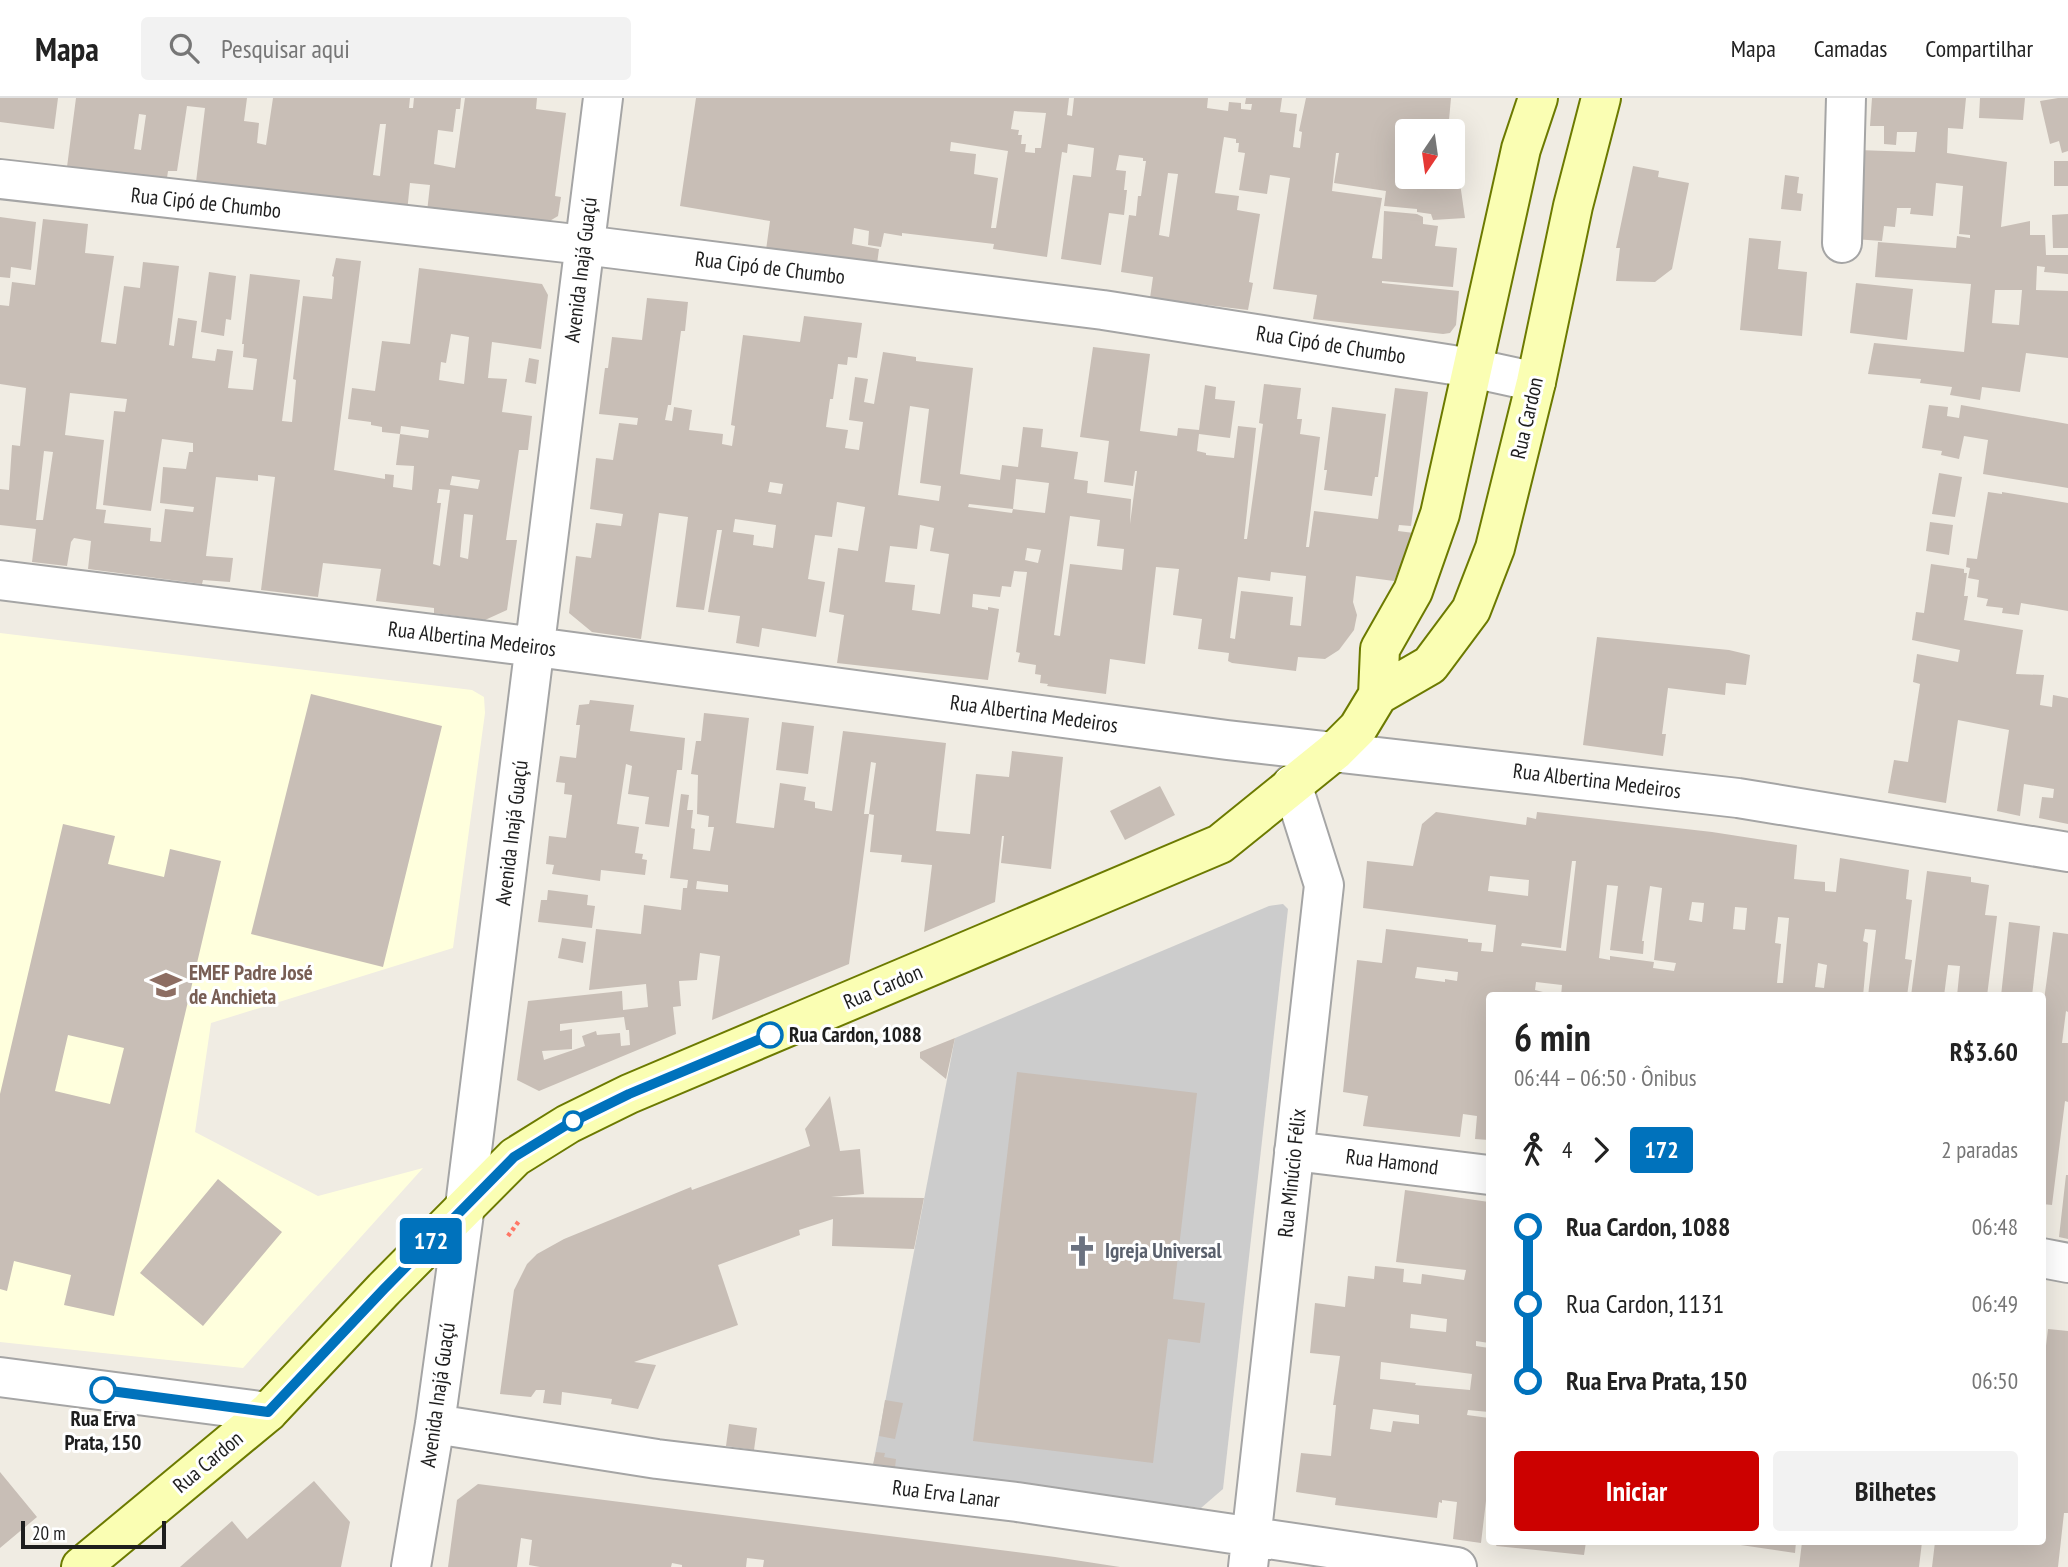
<!DOCTYPE html>
<html lang="pt">
<head>
<meta charset="utf-8">
<style>
  body { margin:0; font-family:"PT Sans Narrow",sans-serif; background:#f2f2f2; color:#222; height:100vh; display:flex; flex-direction:column; font-size:26px; white-space:nowrap }
  * { box-sizing:border-box; margin:0 }
  p { font-size:23px; color:#767676 }
  .icon { flex:none; width:38px; height:38px; fill:none; stroke:currentColor; stroke-width:2; stroke-linecap:round; stroke-linejoin:round }
  .map { position:relative; flex:1; overflow:hidden }
  .panel { position:absolute; left:1486px; top:894px; width:560px; height:553px; display:flex; flex-direction:column; background:#fff; border-radius:7px; box-shadow:0 7px 28px #0002 }
  .panel>* { flex:none }
  .badge { padding:0 14px; border-radius:5px; font-size:24px; line-height:46px }
  .needle { width:46px; rotate:193deg }
  .buttons { position:absolute; left:1395px; top:21px; display:grid; gap:14px }
  .buttons a { display:grid; place-items:center; width:70px; height:70px; border-radius:7px; background:#fff; box-shadow:0 7px 28px #0002; font-size:35px }
  .scale { position:absolute; left:21px; bottom:18px; width:145px; box-sizing:border-box; padding-left:7px; border:4px solid #1e1e1e; border-top:0; font-size:19px; line-height:24px; white-space:nowrap; color:#1e1e1e; -webkit-text-stroke:5px #fff; paint-order:stroke }
  .map>.badge { position:absolute; translate:-50% -50%; box-shadow:0 0 0 4px #fff }
  .legs { display:flex; align-items:center; gap:10px; height:77px; padding:0 28px; font-size:23px }
  .legs p { margin-inline-start:auto }
  .overview { display:flex; align-items:center; justify-content:space-between; height:119px; padding:0 28px }
  h1 { font-size:38px; font-weight:600; line-height:52px }
  .primary-button { display:flex; gap:14px; margin-top:auto; padding:14px 28px }
  .primary-button a { flex:1; height:80px; border-radius:7px; background:#cc0100; color:#fff; font-size:28px; font-weight:600; line-height:80px; text-align:center }
  .primary-button a+a { background:#f2f2f2; color:#222 }
  ul { padding:0 28px; list-style:none }
  li { display:flex; align-items:center; gap:24px; height:77px; font-size:26px }
  li i { display:grid; place-items:center; width:10px; height:100%; margin:0 9px; background:currentColor }
  li i::after { content:''; width:18px; height:18px; margin:-9px; border:5px solid; border-radius:50%; background:#fff }
  li p { margin-inline-start:auto }
  li:first-child i { background:linear-gradient(#0000 50%,currentColor 0) }
  li:last-child i { background:linear-gradient(currentColor 50%,#0000 0) }
  header { display:flex; align-items:center; gap:42px; box-sizing:border-box; height:98px; padding:0 35px; background:#fff; border-bottom:2px solid #e0e0e0 }
  header strong { font-size:33px }
  nav { display:flex; gap:38px; margin-inline-start:auto; font-size:24px }
  .search { width:490px; height:63px; background:#f2f2f2; display:flex; align-items:center; gap:18px; box-sizing:border-box; padding:0 24px; border-radius:7px; color:#767676; font-size:26px }
  .map>svg:first-child { display:block }
  .education { fill:#ffd }
  .religious { fill:#ccc }
  .building { fill:#c8beb6; fill-rule:evenodd }
  .lines { fill:none; stroke-linecap:round; stroke-linejoin:round }
  .street-casing { stroke:#a5a5a5; stroke-width:42 }
  .secondary-casing { stroke:#6c7a00; stroke-width:42 }
  .path { stroke:#ff7665; stroke-width:4.5; stroke-dasharray:3.5 3.5; stroke-linecap:butt }
  .street { stroke:#fff; stroke-width:38 }
  .secondary { stroke:#fafeb3; stroke-width:38 }
  .line-1-casing { stroke:#fff; stroke-width:16 }
  .line-1 { stroke:#0072bc; stroke-width:10 }
  .stop-1-dot { fill:#fff; stroke:#0072bc; stroke-width:3.5 }
  .labels { text-anchor:middle; stroke-width:6; stroke-linejoin:round; paint-order:stroke }
  .street-label { font-size:21px; fill:#1e1e1e; stroke:#fff }
  .education-label { font-size:21px; font-weight:bold; fill:#785e54; stroke:#fff; text-anchor:start }
  .stop-label { font-size:21px; font-weight:bold; fill:#1e1e1e; stroke:#fff; text-anchor:start }
  .worship-label { font-size:21px; font-weight:bold; fill:#5b616d; stroke:#fff; text-anchor:start }
</style>
</head>
<body>
<header>
<strong>Mapa</strong>
<div class="search"><svg class="icon" aria-label="search" viewBox="0 0 24 24"><circle cx="10" cy="10" r="6"/><path d="M15 15l6 6"/></svg>Pesquisar aqui</div>
<nav><a>Mapa</a><a>Camadas</a><a>Compartilhar</a></nav>
</header>
<div class="map">
<svg width="2068" height="1469" viewBox="0 0 2068 1469">
  <rect width="100%" height="100%" fill="#f0ece3"/>
  <path class="education" d="M0,535L472,592L484,599L485,615L453,850L211,925L195,1034L318,1098L423,1070L243,1270L0,1244Z"/>
  <path class="religious" d="M1283,806L1288,811L1223,1391L1201,1410L873,1367L955,940L1269,808Z"/>
  <path class="building" d="M0,0H58L54,31L0,24Z
    M76,0H247L244,23L259,25L257,45L266,47L273,0H410L409,10H413L414,0H461L460,11H456L453,34L438,32L434,66L455,70L465,0H537L536,11L566,15L555,98L561,99L558,118L543,127L427,114L430,87L410,85L407,114L196,84L205,10L187,8L177,73H168L167,80L139,77L137,81L67,69ZM139,16L146,17L141,52L134,51ZM380,26H386L380,78L373,77Z
    M696,0H1069L1067,17L1072,18L1074,0H1208L1207,10L1228,13L1229,4L1241,5V11L1251,12L1252,6H1245L1246,0H1282L1280,14L1297,16L1293,49L1300,50L1302,34L1299,33L1306,0H1451L1448,33H1407V79H1452V71H1458L1465,120L1433,122L1431,116L1417,114V111L1384,108L1386,93L1334,85L1339,55H1336L1332,93L1382,100L1372,160L1382,161L1384,113L1417,116L1423,119V126L1438,128L1435,148L1457,150L1453,189L1382,183V185L1459,193L1456,227L1450,235L1443,236L1313,221L1317,197L1273,191L1290,80L1270,77L1267,96L1239,92L1245,55L1238,54L1239,45H1236V41L1224,39L1215,95L1239,98L1237,112L1260,116L1249,184L1253,185L1248,212L1150,200L1153,179L1121,174L1129,117L1136,118L1138,98H1141L1146,63H1143V60L1119,57L1116,72L1126,73L1124,92H1127L1124,117L1109,115L1101,167L1061,161L1073,77L1091,79L1094,50L1068,46L1067,55L1062,54L1047,159L993,151L994,146L902,135V138L884,135L881,149L868,147L869,133L854,130L852,146L879,151L877,166L766,152L770,123L680,108ZM1014,13L1046,15L1041,50H1035V55L1025,54L1026,46H1021L1022,37H1018L1019,32L1011,31ZM951,44L1008,53L996,130H991L998,80L974,76L976,56L950,53ZM1168,75L1178,76L1169,139L1159,137Z
    M1872,0H1966L1963,31L1948,30L1947,55L2007,64L2001,129L2030,123V137H2045L2046,157H2068V176L2044,174L2045,169L2037,168L2036,192L2068,193V260L2026,255L2020,294L1982,289L1980,302L1950,297L1952,289L1920,285L1921,281L1868,276L1874,245L1964,254L1971,186L1875,179L1878,144L1956,150L1957,138L1970,140V137L1959,136L1963,88L1936,85L1933,118L1910,116L1911,110H1897L1895,129L1884,128L1882,143L1854,141L1858,52L1915,54L1917,34H1897L1896,47L1884,46V28H1870ZM1995,192H2022L2019,227L1992,225Z
    M1980,0H2025L2023,22L1979,20Z
    M2058,0H2068V53L2062,55L2059,43L2050,46L2040,3Z
    M2054,63H2068V88H2054Z
    M1633,68L1659,73L1658,79L1689,85L1672,171L1655,184L1616,183L1620,150H1616Z
    M1785,77L1799,79L1797,95L1803,96L1801,113L1781,111Z
    M2068,116V150H2053L2052,117Z
    M0,119L36,124L31,172L11,169L10,180L0,179Z
    M43,121L88,126L85,155L114,158L101,244L116,246L124,188L140,190L143,164L179,168L169,247L174,248L178,220L197,223L192,260L215,263L217,251L233,253L228,290L253,292L257,261L243,259L244,246H242L250,176L300,182L282,323L292,324L296,282L293,281L303,198L332,201L334,179L332,178L336,160L361,163L334,372L385,381V376L394,377L393,389L412,392L414,368L396,367L400,336L428,340L429,332L401,328L400,336L382,334V329L371,327V324L348,321L352,290L375,293L382,243L410,246L419,170L542,186L548,197L541,251L492,244L488,280L507,281L502,314L532,318L528,352H519L506,442H517L507,512L485,522L434,515V510L376,503L381,471L323,465L318,499L261,492L275,379L258,377V383L216,379L206,458L233,460L230,484L203,482L202,486L88,471L91,443L74,440L71,444L67,468L32,464L36,431L0,427V391L9,392L12,347L20,348L26,290L0,286V207L9,208L12,184L35,187ZM451,236L469,239L464,286L439,282L441,264L446,265ZM70,295L127,301L125,314L114,313L103,407L151,413L162,341L193,345V354H189L186,371L163,369L160,405L194,409L193,414L165,411L161,444L150,443L151,430L104,425L106,412L96,411L104,342L65,337ZM44,353L53,354L43,422H36ZM452,378L480,382L478,391L450,387ZM439,391L450,392L440,468L433,466L441,405H437ZM464,416L473,417L468,461L460,459Z
    M1749,140L1781,143L1778,171L1807,174L1802,238L1740,232Z
    M209,174L236,178L231,222L226,221L224,238L201,234Z
    M1856,185L1913,191L1907,242L1850,235Z
    M647,200L688,204L685,233H681L671,307H668L665,322L672,323L674,309L692,312L689,332L723,336L722,346L732,348L735,328L731,327L743,237L800,244L804,218L862,225L857,260L848,259L847,267L838,266L833,301H830L826,329L848,332L845,350L859,352L863,324L849,322L855,279L868,281L864,304L874,306L883,254L916,259V263L973,270L960,376L1000,382L1002,367L1018,369L1023,329L1043,331L1041,349L1078,354L1074,381L1088,383L1087,395L1131,401L1130,426L1137,373H1135L1133,388L1104,384L1109,343L1080,339L1093,249L1150,256L1140,333L1177,338L1178,330L1199,332L1205,287L1216,289L1215,301L1235,303L1230,340L1199,336L1197,353L1206,355V357L1234,360L1238,328L1256,330L1244,441H1247L1263,326L1259,325L1264,286L1301,290L1297,321H1302L1300,336L1320,339L1306,449H1309L1314,413L1378,421L1395,290L1428,294L1411,428L1399,427L1398,433L1414,435L1394,483L1356,478L1353,504L1357,517L1354,532L1339,552L1325,561L1298,559L1296,573L1232,565L1228,563L1229,555L1198,551L1202,521L1173,517L1179,471L1156,469L1145,566L1110,561L1106,596L1047,588L1048,586L1040,585L1041,577L1035,576L1036,567L1018,564L1020,555L1016,554L1027,474L1014,473L1011,489L1002,488L1000,499L973,496L972,509L988,512V509L999,511L988,582L837,565L844,517L829,514L838,450L858,453L865,409L837,404L832,439L815,437L808,481L825,484L816,539L762,530L759,549L736,545L740,518L708,514L722,432H717L704,512L676,509L688,419L659,415L641,541L592,534L569,515L576,458L591,460L596,425L621,428L623,416L590,411L596,360L613,362L619,325L637,327L638,320L599,316L605,270H608L612,239L642,242ZM910,308L929,311L920,385L941,388L939,403L898,397ZM1016,381L1049,385L1045,415L1013,411ZM770,384L783,386L781,396L768,394ZM969,406L1013,411L1012,415L968,409ZM1070,418L1100,422L1097,448L1124,451L1122,472L1070,466L1060,538L1054,537ZM735,421L776,427L773,450L753,447L754,437L733,434ZM920,427L934,430L930,453L949,456L940,516L912,512L915,487L885,484L890,448L917,451ZM1027,450L1041,452L1038,465L1025,462ZM1271,474L1306,478L1301,528L1290,527L1293,499L1241,493L1235,541L1230,540L1238,479L1270,483Z
    M529,260L539,262L536,286L525,284Z
    M1929,307L1948,309L1947,318L1959,320L1961,307L2068,326V390L1983,376L1988,342L1964,338L1959,361L1941,357L1942,353L1922,350Z
    M1332,309L1386,316L1378,379H1375L1372,398L1324,392L1327,372H1324Z
    M1939,375L1962,379L1955,419L1932,416Z
    M1988,394L2002,396V394L2068,405V513L2021,505L2019,517L2002,515L2003,510L1986,508L1988,501L1977,499L1979,482L1968,480L1970,470L1966,469L1967,460L1977,461Z
    M1930,424L1953,427L1949,457L1926,453Z
    M1931,466L1964,471V475H1967L1964,498H1968L1964,522L2023,532L2016,576L2044,577L2040,607L2052,609L2053,597L2068,600V726L2039,720L2042,699L2053,700L2054,691L2024,686L2020,718L1997,713L2009,632L1958,622L1946,705L1888,695L1894,662L1908,664L1920,586L1913,584L1917,556L1958,564L1960,552L1912,542L1916,514L1924,515Z
    M1597,539L1729,552L1750,557L1746,587L1726,585L1725,597L1668,590L1662,636H1666L1663,658L1583,647Z
    M311,596L442,628L383,869L251,836Z
    M590,602L634,607L630,633L685,640L682,672H677L669,729L645,726L649,699L628,696L632,668L626,666L617,726L639,729L635,755L643,756L642,761L647,762L645,777L601,772L600,783L552,776L554,767L546,766L549,738L566,740L572,697L564,696L565,685L556,684L560,658L576,660L580,627H576L579,607L589,606Z
    M704,615L749,620L736,725L774,730L780,685L806,689L804,702L815,704V710L832,713L843,633L946,645L936,733L970,736L976,676L1009,679L1012,653L1063,659L1051,771L1001,765L1004,738H1002L995,804L924,834L932,767L901,764L902,757L870,754L874,717L869,716L876,665L871,664L864,716H869L849,866L712,922L720,858L700,855L697,882L679,883L681,908L673,909L676,936L539,993L517,982L528,903L622,893L623,912L648,909L646,886L589,892L596,831L641,836L644,807L681,812L683,790H687L688,782L670,780L681,696L689,697L687,712H693L691,730L695,731L693,751L710,753L714,729H708L709,718L697,716L698,677L691,676L696,643H701ZM697,783L728,787V794L696,791ZM624,919L626,932H629L630,947L621,948L620,935L597,937L596,933L582,938L585,948L544,962L542,953L572,951V931L560,933V926Z
    M782,624L814,628L808,676L776,672Z
    M1160,688L1175,717L1125,742L1110,713Z
    M1436,714L1526,727L1527,719L1536,721L1537,714L1712,734L1797,747L1794,781L1825,784V793L1836,794L1840,760L1909,772L1906,801L1912,802L1905,861L1912,862L1907,898H1868L1876,832L1865,831L1863,843L1868,845L1863,898H1561L1562,887L1536,884L1535,892L1559,898H1489V1042L1475,1041L1477,1018L1463,1016L1460,1039L1363,1028L1368,998L1343,994L1357,862L1382,865L1386,831L1468,841V844L1482,845L1481,853L1493,854L1496,827L1363,810L1367,763L1413,768L1422,726ZM1572,763H1576L1566,853L1521,848L1522,845L1561,850ZM1490,778L1529,782L1528,798L1488,793ZM1607,787L1618,788L1610,852L1643,856L1644,843H1642L1650,788L1662,790L1654,862L1676,865L1674,873L1653,870L1654,864L1610,858V862L1599,860ZM1692,804L1704,805L1702,824L1689,822ZM1735,809L1747,810L1745,832L1733,831ZM1778,819L1789,820L1783,885H1777L1781,846L1775,845ZM1818,865L1827,867L1824,890L1815,889ZM1417,869L1458,874L1457,883L1445,881V884L1415,880Z
    M63,726L115,738L108,766L164,779L170,751L221,763L114,1218L64,1207L71,1177L14,1163L7,1193L0,1191V996ZM68,937L124,950L110,1006L55,993Z
    M1927,773L1971,779V784L1989,787L1985,817L1997,818L1987,898H1957L1960,868L1948,867L1944,898H1911Z
    M548,792L588,797L587,807L595,808L592,830L538,824L541,802H547Z
    M2009,824L2040,828L2032,898H2001Z
    M2053,834L2068,836V914L2066,913L2062,945H2068V1004L2065,1003L2052,1107L2042,1106V918Z
    M562,840L586,844L583,865L558,860Z
    M955,940L946,981L920,960V954Z
    M1017,974L1197,995L1173,1201L1205,1205L1200,1245L1168,1241L1153,1365L973,1343Z
    M830,998L840,1053L860,1051L864,1096L831,1099L924,1100L914,1151L832,1148L833,1121L799,1132L800,1137L718,1167L738,1227L634,1264L656,1267L638,1311L611,1306L612,1301L562,1294L561,1307L543,1305L545,1292H536L531,1299L500,1296L514,1192L527,1166L537,1156L564,1141L691,1089L692,1092L810,1048L805,1031Z
    M2066,1077H2068V1141L2059,1139Z
    M218,1081L282,1134L203,1228L140,1175Z
    M1405,1092L1489,1104V1245L1476,1243V1248L1489,1250V1314L1468,1312L1467,1317L1489,1320V1403H1486L1481,1445L1453,1441L1457,1404L1442,1402V1405L1439,1404L1437,1420L1335,1407L1336,1400L1296,1394L1301,1355L1331,1358L1336,1307H1333L1340,1258L1310,1255L1315,1205L1345,1209L1348,1178L1374,1181L1375,1168L1404,1171L1403,1184L1421,1186L1422,1176L1464,1182L1466,1172L1396,1164ZM1411,1216L1447,1221L1446,1234L1410,1230ZM1381,1264L1472,1276L1470,1292L1415,1287L1416,1285L1380,1281ZM1373,1311L1419,1317V1326L1393,1323L1391,1334L1370,1331Z
    M2048,1231L2068,1233V1415H2064L2058,1469H1932L1935,1444H2011V1446L2023,1447V1444H2042V1281Z
    M885,1302L903,1305L895,1341L879,1338Z
    M729,1326L757,1330L754,1352L726,1348Z
    M876,1354L885,1355L884,1359L896,1361L895,1370L873,1367Z
    M0,1374L37,1419L0,1450Z
    M314,1383L350,1424L341,1469H180L232,1423L247,1441Z
    M478,1386L1055,1459L1120,1469H763L764,1462L747,1460L746,1469H682V1467L672,1465L671,1469H540L529,1467L532,1442L521,1440L517,1469H448L457,1402Z
    M1498,1444H1586L1584,1457L1496,1448Z
    M1720,1444H1796L1795,1455Z
    M1802,1444H1922L1919,1469H1799Z"/>
  <g class="lines">
    <defs>
      <path id="street" d="M0,81L584,147L1103,212L1472,270L1536,284
        M1842,145L1846,0
        M0,482L536,549L1227,642L1738,700L2068,754
        M1294,1053L1489,1077
        M2042,1160L2068,1165
        M0,1279L268,1314
        M435,1326L657,1361L1017,1404L1457,1469
        M411,1469L435,1326L465,1108L603,0
        M1248,1469L1324,787L1292,686"/>
      <path id="secondary" d="M1378,597L1380,551L1413,493L1440,416L1521,51L1538,0
        M81,1469L268,1314L384,1191L515,1059L568,1026L629,996L1220,746L1335,653L1358,630L1378,597L1430,567L1471,512L1495,450L1536,284L1573,108L1601,0"/>
    </defs>
    <use href="#street" class="street-casing"/>
    <use href="#secondary" class="secondary-casing"/>
    <path class="path" d="M508,1138L519,1123"/>
    <use href="#street" class="street"/>
    <use href="#secondary" class="secondary"/>
  </g>
  <g class="lines">
    <defs>
      <path id="line-1" d="M103,1292L268,1314L384,1191L514,1059L568,1026L629,996L770,937"/>
    </defs>
    <use href="#line-1" class="line-1-casing"/>
    <use href="#line-1" class="line-1"/>
  </g>
  <defs>
    <symbol id="school-bare" viewBox="-9 -9 18 18"><path d="M0-5L7-2L0 1L-7-2ZM-4 1L0 2.5L4 1V4Q0 6-4 4Z" fill="#8d6e63" stroke="#fff" stroke-width="2.5" paint-order="stroke"/></symbol>
    <symbol id="church-bare" viewBox="-9 -9 18 18"><path d="M-1.2-6h2.4v3.5h3.3v2.4h-3.3V6h-2.4V-.1h-3.3v-2.4h3.3Z" fill="#6b7280" stroke="#fff" stroke-width="2.5" paint-order="stroke"/></symbol>
  </defs>
  <g fill-rule="evenodd">
    <use href="#school-bare" x="144" y="865" width="44" height="44"/>
    <use href="#church-bare" x="1060" y="1131" width="44" height="44"/>
  </g>
  <g class="stop-1-dot">
    <circle cx="770" cy="937" r="12"/>
    <circle cx="573" cy="1023" r="9"/>
    <circle cx="103" cy="1292" r="12"/>
  </g>
  <g class="labels">
    <g class="street-label">
      <text transform="translate(206 105) rotate(6)" y="7">Rua Cipó de Chumbo</text>
      <text transform="translate(770 170) rotate(7)" y="7">Rua Cipó de Chumbo</text>
      <text transform="translate(581 172) rotate(-83)" y="7">Avenida Inajá Guaçú</text>
      <text transform="translate(1331 247) rotate(9)" y="7">Rua Cipó de Chumbo</text>
      <text transform="translate(1527 320) rotate(-77)" y="7">Rua Cardon</text>
      <text transform="translate(472 541) rotate(7)" y="7">Rua Albertina Medeiros</text>
      <text transform="translate(1034 616) rotate(8)" y="7">Rua Albertina Medeiros</text>
      <text transform="translate(1597 683) rotate(7)" y="7">Rua Albertina Medeiros</text>
      <text transform="translate(512 735) rotate(-83)" y="7">Avenida Inajá Guaçú</text>
      <text transform="translate(883 889) rotate(-23)" y="7">Rua Cardon</text>
      <text transform="translate(1392 1064) rotate(7)" y="7">Rua Hamond</text>
      <text transform="translate(1292 1075) rotate(-84)" y="7">Rua Minúcio Félix</text>
      <text transform="translate(438 1297) rotate(-82)" y="7">Avenida Inajá Guaçú</text>
      <text transform="translate(208 1364) rotate(-40)" y="7">Rua Cardon</text>
      <text transform="translate(946 1396) rotate(7)" y="7">Rua Erva Lanar</text>
    </g>
    <g class="education-label">
      <text x="189" y="882">EMEF Padre José<tspan x="189" dy="24">de Anchieta</tspan></text>
    </g>
    <g class="stop-label">
      <text x="789" y="944">Rua Cardon, 1088</text>
      <text x="103" y="1328" text-anchor="middle">Rua Erva<tspan x="103" dy="24">Prata, 150</tspan></text>
    </g>
    <g class="worship-label">
      <text x="1105" y="1160">Igreja Universal</text>
    </g>
  </g>
</svg>
<div class="buttons">
<a><svg class="needle" viewBox="-14 -14 28 28"><path d="M0-13l5 13h-10z" fill="#e53935"/><path d="M0 13l5-13h-10z" fill="#767676"/></svg></a>
</div>
<div class="scale">20 m</div>
<b class="badge" style="left:431px;top:1143px;background:#0072bc;color:#fff">172</b>
<section class="panel">
<div class="overview"><div><h1>6 min</h1><p>06:44 – 06:50 · Ônibus</p></div><b>R$3.60</b></div>
<div class="legs"><svg class="icon" aria-label="walk" viewBox="0 0 24 24"><circle cx="13" cy="4" r="2"/><path d="M13 8l-2 6 4 7M11 14l-3 7M7 12l3-4h3l4 4"/></svg>4<svg class="icon" aria-label="forward" viewBox="0 0 24 24"><path d="M9 5l7 7-7 7"/></svg><b class="badge" style="background:#0072bc;color:#fff">172</b><p>2 paradas</p></div>
<ul>
<li><i style="color:#0072bc"></i><b>Rua Cardon, 1088</b><p>06:48</p></li>
<li><i style="color:#0072bc"></i><span>Rua Cardon, 1131</span><p>06:49</p></li>
<li><i style="color:#0072bc"></i><b>Rua Erva Prata, 150</b><p>06:50</p></li>
</ul>
<div class="primary-button"><a>Iniciar</a><a>Bilhetes</a></div>
</section>
</div>
</body>
</html>
